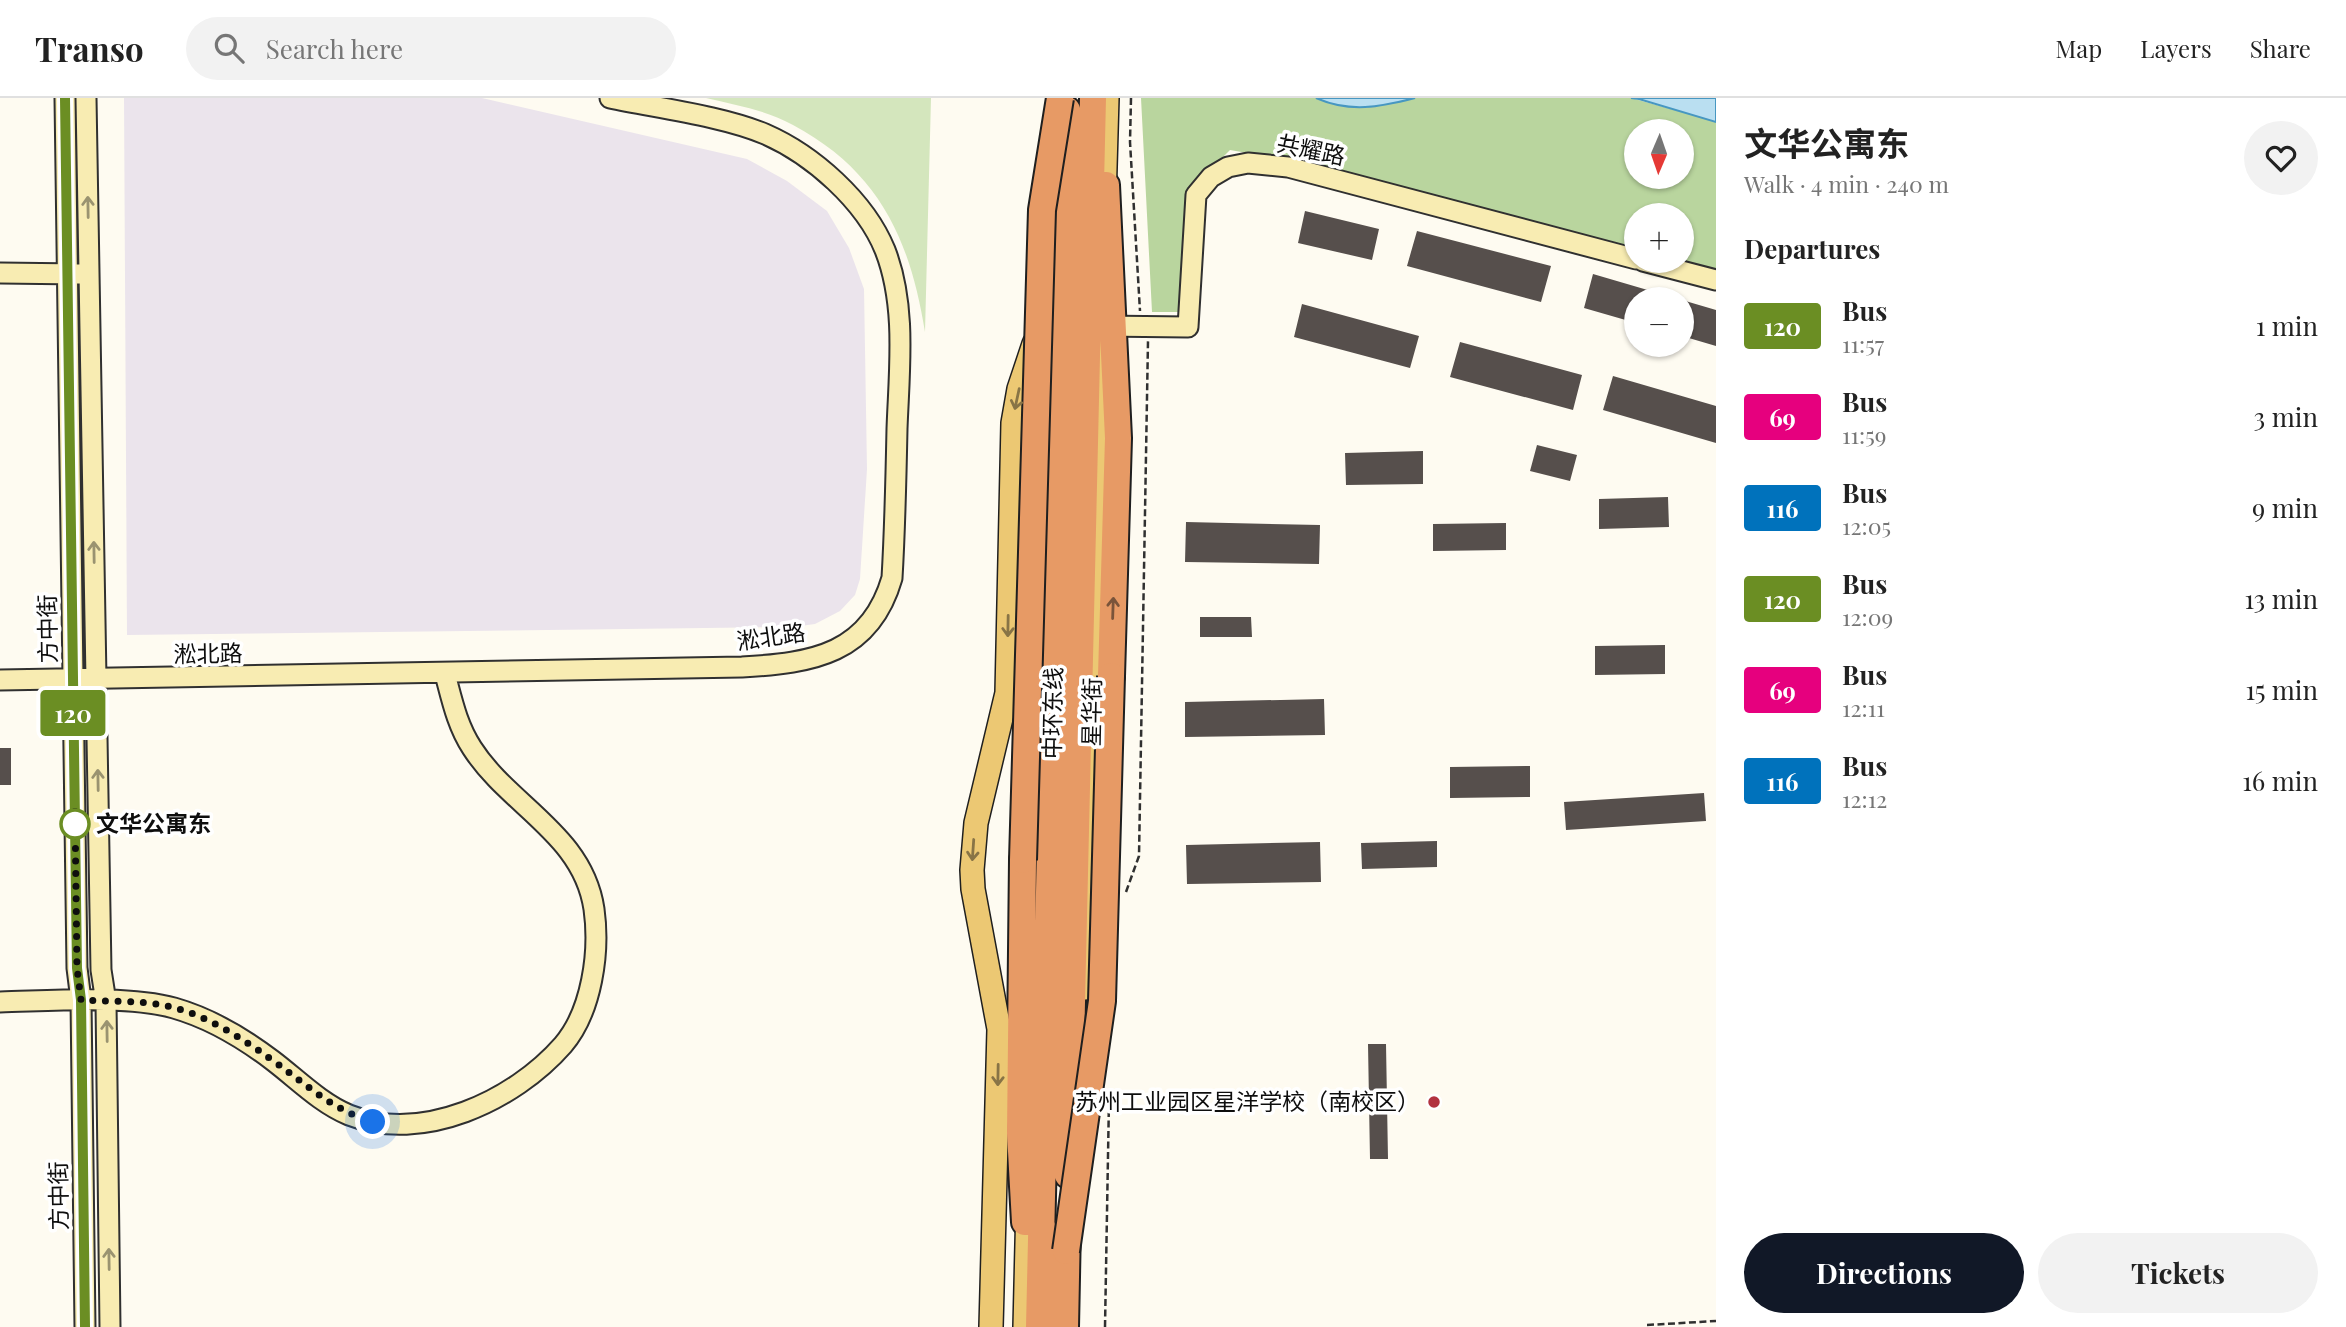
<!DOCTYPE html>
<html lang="en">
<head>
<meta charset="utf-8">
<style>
  body { margin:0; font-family:"Playfair Display","Noto Sans SC",serif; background:#f2f2f2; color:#222; height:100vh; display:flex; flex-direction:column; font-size:26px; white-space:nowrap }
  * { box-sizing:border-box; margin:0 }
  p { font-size:23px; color:#767676 }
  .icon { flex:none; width:38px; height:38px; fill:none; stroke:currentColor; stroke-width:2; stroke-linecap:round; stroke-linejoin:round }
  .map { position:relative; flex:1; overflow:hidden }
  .drawer { display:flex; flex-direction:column; background:#fff; width:630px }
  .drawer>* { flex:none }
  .badge { padding:0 14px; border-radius:5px; font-size:24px; line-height:46px }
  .needle { width:46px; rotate:182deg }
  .fabs { position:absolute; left:1624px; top:21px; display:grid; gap:14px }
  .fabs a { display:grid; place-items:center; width:70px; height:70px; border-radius:50%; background:#fff; box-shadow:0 2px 5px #0004; font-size:35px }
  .you { position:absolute; width:35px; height:35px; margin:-18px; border:5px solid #fff; border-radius:50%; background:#1a73e8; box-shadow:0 0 0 10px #1a73e833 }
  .map>.badge { position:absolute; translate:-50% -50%; box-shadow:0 0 0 4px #fff }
  h2 { padding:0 28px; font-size:26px; line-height:63px }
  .round { display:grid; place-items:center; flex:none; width:74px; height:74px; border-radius:37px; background:#f2f2f2 }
  .summary { display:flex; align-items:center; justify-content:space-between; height:119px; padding:0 28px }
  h1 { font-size:33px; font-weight:700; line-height:52px }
  .action { display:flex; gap:14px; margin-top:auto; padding:14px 28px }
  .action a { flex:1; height:80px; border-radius:42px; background:#111827; color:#fff; font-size:28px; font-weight:700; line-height:80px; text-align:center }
  .action a+a { background:#f2f2f2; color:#222 }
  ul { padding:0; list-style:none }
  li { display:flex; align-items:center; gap:21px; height:91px; padding:0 28px }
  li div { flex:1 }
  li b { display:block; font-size:26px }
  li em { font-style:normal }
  li .badge { min-width:77px; font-weight:700; text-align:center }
  header { display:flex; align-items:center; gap:42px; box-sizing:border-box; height:98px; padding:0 35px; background:#fff; border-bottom:2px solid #e0e0e0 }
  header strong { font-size:33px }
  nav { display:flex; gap:38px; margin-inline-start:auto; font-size:24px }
  .search { width:490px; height:63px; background:#f2f2f2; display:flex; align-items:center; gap:18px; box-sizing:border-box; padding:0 24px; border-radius:38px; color:#767676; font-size:26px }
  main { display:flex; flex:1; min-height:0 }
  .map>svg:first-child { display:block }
  .industrial { fill:#ebe4ec }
  .green { fill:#d4e6bd }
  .forest { fill:#b9d59e; fill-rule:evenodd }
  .water { fill:#badff1; stroke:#4797c1; stroke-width:2 }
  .building { fill:#564f4c }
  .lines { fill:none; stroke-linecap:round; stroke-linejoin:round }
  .secondary-casing { stroke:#303030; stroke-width:23 }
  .primary-casing { stroke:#1f1f1f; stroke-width:26 }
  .highway-casing { stroke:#1f1f1f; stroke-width:30 }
  .path { stroke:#303030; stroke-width:2.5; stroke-dasharray:7 3.5; stroke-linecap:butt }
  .secondary { stroke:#f8ecb2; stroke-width:19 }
  .primary { stroke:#ecc873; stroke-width:23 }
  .highway { stroke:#e79a65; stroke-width:26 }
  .highway-bridge-casing { stroke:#1f1f1f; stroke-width:30; stroke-linecap:butt }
  .highway-bridge { stroke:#e79a65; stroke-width:26 }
  .oneway { stroke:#9a9370 }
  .oneway2 { stroke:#887446 }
  .oneway3 { stroke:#7a543a }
  .line-casing { stroke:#fff; stroke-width:16 }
  .line { stroke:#6b8e23; stroke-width:10 }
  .walk { stroke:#0e0e0e; stroke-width:7; stroke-dasharray:0 12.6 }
  .stop-dot { fill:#fff; stroke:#6b8e23; stroke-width:3.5 }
  .poi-dot { fill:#b2323f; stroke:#fff; stroke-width:2.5 }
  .labels { text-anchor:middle; stroke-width:7; stroke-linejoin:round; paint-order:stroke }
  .street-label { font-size:23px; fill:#0e0e0e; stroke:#fff }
  .stop-label { font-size:23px; font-weight:bold; fill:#0e0e0e; stroke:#fff; text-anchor:start }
  .poi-label { font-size:23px; fill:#0e0e0e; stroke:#fff; text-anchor:end }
</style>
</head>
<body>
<header>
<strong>Transo</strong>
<div class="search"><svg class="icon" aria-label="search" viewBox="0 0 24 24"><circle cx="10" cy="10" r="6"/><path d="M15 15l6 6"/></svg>Search here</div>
<nav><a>Map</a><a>Layers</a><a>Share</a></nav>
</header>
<main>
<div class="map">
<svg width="1716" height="1229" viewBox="0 0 1716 1229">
  <rect width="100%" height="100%" fill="#fefbf1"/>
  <path class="industrial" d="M124,0H482L747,61L787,83L827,113L849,150L864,191L867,371L860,481L855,497L840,513L815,526L793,529L127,537Z"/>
  <path class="green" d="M706,0H931L925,234C910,141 879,73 793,27C766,12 735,7 706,0Z"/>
  <path class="forest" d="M1141,0H1316L1342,8L1364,10L1415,0H1631L1711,22L1716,24V175L1673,163H1682V117H1636V153L1330,69L1230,52L1191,91L1183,214H1152ZM1636,33H1682V79H1636Z"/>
  <path class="water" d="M1316,0H1415C1380,9 1350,15 1316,0Z
    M1631,0H1716V24L1639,1Z"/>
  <path class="building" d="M1305,113L1379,131L1372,162L1298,145Z
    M1417,133L1551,168L1541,204L1407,168Z
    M1593,176L1668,198V201H1636V225L1584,210Z
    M1682,202L1716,212V248L1682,238Z
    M1302,206L1419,238L1410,270L1294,239Z
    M1460,244L1582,277L1573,312L1450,279Z
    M1613,278L1716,308V345L1603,312Z
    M1537,347L1577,357L1570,383L1530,373Z
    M1423,353V386L1346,387L1345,355Z
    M1668,399L1669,429L1599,431V401Z
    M1186,424L1320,427L1319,466L1185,464Z
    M1506,425V452L1433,453V426Z
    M1200,519H1251L1252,539H1200Z
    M1665,547V576L1595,577V548Z
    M1324,601L1325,637L1185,639V604Z
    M0,650H11V687H0Z
    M1530,668V699L1450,700V669Z
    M1704,695L1706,723L1566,732L1564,704Z
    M1437,743V769L1362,771L1361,745Z
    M1320,744L1321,784L1187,786L1186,747Z
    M1368,946H1386L1388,1061H1370Z"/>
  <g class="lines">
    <defs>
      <path id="secondary" d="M65,0L77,870L81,902L85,1229
        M86,0L101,872L106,904L110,1229
        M1643,163L1716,182
        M0,175L81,176
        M1101,228L1188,229L1196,97L1211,79L1228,69L1248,65L1288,69L1636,161
        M0,582L742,569C813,565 870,556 892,480C895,430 896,381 897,331C899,273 907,208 885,152C865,103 813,57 765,36C722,18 657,10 610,0
        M0,904C49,903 129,897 174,910C209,920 243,940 272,962C296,980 320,1005 349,1017C422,1046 514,1003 563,947C592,913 600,854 594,811C583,736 509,708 472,650C457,627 452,602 445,576"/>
      <path id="primary" d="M1104,103L1107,0
        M1085,890L1101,217
        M991,1229L999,931L973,791L972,772L976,725L1007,595L1013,325L1019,291L1034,246
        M1025,1229L1028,1105"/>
      <path id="highway" d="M1106,87L1118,340L1111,578
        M1023,762L1020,1035L1025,1124
        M1068,1077L1093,0
        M1039,1229L1067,12
        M1065,1229L1067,1129"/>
    </defs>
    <use href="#secondary" class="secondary-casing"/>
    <use href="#primary" class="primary-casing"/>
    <use href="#highway" class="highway-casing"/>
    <path class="path" d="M1131,0L1130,44L1140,213
      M1126,794L1139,758L1148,243
      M1647,1227L1716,1223
      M1105,1229L1109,1001"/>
    <use href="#secondary" class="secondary"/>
    <use href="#primary" class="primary"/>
    <use href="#highway" class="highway"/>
    <defs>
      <path id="highway-bridge" d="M1023,762L1042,112L1060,0
        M1066,1153L1102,903L1111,578"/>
    </defs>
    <use href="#highway-bridge" class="highway-bridge-casing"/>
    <use href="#highway-bridge" class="highway-bridge"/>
  </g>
  <defs><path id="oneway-shaft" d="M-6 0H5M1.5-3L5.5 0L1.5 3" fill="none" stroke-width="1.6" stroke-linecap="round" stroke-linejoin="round" transform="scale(1.75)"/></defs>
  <g class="oneway">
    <use href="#oneway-shaft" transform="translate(88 109) rotate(-91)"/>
    <use href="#oneway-shaft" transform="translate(94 454) rotate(-91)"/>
    <use href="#oneway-shaft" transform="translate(98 682) rotate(-91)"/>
    <use href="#oneway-shaft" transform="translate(107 933) rotate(-91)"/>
    <use href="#oneway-shaft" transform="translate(109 1161) rotate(-91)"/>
  </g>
  <g class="oneway2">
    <use href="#oneway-shaft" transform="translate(1017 301) rotate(102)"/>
    <use href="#oneway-shaft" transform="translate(1008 528) rotate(91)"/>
    <use href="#oneway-shaft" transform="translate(973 752) rotate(94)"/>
    <use href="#oneway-shaft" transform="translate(998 977) rotate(91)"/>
  </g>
  <use class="oneway3" href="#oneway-shaft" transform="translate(1113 510) rotate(-88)"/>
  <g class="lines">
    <defs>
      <path id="line" d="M65,0L77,870L81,902L85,1229"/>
    </defs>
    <use href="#line" class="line-casing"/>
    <use href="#line" class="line"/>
    <path class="walk" d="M75,726V713L77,870L81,902C111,904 143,902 172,909C207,918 240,939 268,959C304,984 330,1011 373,1024"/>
  </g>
  <circle class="stop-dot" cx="75" cy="726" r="14"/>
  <circle class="poi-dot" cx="1434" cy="1004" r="7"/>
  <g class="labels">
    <g class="street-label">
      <text transform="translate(1311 52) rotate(12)" y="8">共耀路</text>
      <text transform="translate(48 531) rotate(-91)" y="8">方中街</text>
      <text transform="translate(771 539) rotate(-8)" y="8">淞北路</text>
      <text transform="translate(208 556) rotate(-1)" y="8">淞北路</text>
      <text transform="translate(1092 614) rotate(-89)" y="8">星华街</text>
      <text transform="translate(1053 615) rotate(-89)" y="8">中环东线</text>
      <text transform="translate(59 1098) rotate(-91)" y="8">方中街</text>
    </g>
    <g class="stop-label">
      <text x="96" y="734">文华公寓东</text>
    </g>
    <g class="poi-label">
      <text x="1420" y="1012">苏州工业园区星洋学校（南校区）</text>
    </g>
  </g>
</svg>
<div class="fabs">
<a><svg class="needle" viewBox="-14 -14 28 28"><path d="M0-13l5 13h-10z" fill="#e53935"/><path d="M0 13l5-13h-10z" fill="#767676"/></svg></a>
<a>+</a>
<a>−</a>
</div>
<div class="you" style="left:373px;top:1024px"></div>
<b class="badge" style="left:73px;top:615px;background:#6b8e23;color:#fff">120</b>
</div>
<section class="drawer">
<div class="summary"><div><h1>文华公寓东</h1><p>Walk · 4 min · 240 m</p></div><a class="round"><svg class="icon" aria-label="heart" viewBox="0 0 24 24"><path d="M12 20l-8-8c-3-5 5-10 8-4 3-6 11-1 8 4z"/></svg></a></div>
<h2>Departures</h2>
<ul>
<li><span class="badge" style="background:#6b8e23;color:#fff">120</span><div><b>Bus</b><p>11:57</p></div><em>1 min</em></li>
<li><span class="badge" style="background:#e6007e;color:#fff">69</span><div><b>Bus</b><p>11:59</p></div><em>3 min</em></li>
<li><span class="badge" style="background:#0072bc;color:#fff">116</span><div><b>Bus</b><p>12:05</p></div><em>9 min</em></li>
<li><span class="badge" style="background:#6b8e23;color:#fff">120</span><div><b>Bus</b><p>12:09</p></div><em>13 min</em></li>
<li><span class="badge" style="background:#e6007e;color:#fff">69</span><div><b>Bus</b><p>12:11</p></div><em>15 min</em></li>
<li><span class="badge" style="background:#0072bc;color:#fff">116</span><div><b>Bus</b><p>12:12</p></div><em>16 min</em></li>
</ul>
<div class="action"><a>Directions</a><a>Tickets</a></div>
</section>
</main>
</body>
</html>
